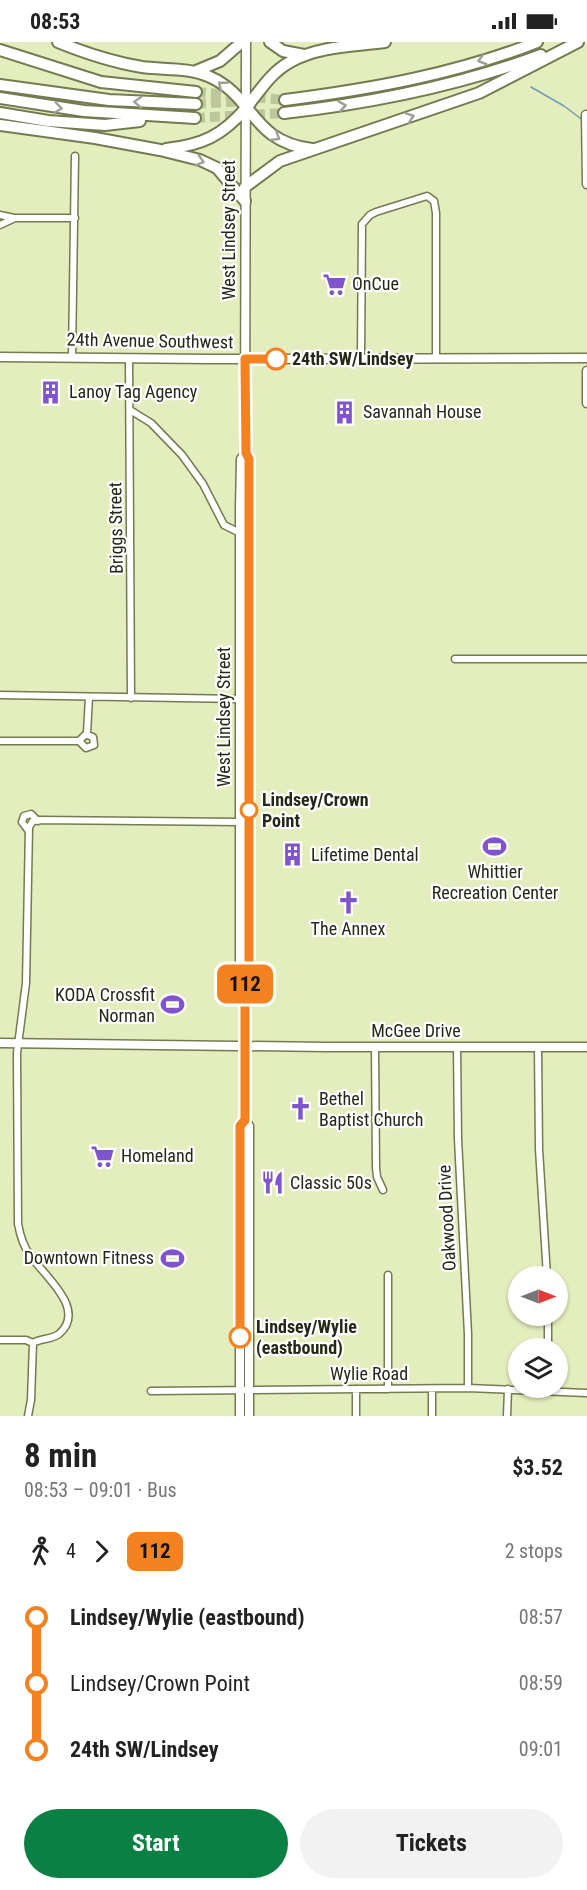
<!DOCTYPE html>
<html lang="en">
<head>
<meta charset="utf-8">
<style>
  body { margin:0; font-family:"Roboto Condensed",sans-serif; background:#f2f2f2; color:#222; height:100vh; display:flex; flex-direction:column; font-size:22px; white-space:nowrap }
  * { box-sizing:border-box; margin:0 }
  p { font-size:20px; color:#767676 }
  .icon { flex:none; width:33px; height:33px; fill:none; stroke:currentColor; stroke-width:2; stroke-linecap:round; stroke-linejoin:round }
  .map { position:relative; height:1374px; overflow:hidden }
  .panel { display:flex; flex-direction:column; background:#fff; flex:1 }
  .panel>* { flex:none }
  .badge { padding:0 12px; border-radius:9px; font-size:21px; line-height:39px }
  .needle { width:39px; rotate:90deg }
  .tools { position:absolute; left:508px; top:1224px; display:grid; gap:12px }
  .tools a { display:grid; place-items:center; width:60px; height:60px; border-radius:50%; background:#fff; box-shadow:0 2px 4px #0004; font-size:30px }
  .map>.badge { position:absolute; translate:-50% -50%; box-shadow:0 0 0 3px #fff }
  .legs { display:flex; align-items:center; gap:9px; height:66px; padding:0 24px; font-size:20px }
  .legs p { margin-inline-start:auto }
  .headline { display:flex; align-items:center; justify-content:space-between; height:102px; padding:0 24px }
  h1 { font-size:33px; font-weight:700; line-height:45px }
  .button { display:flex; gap:12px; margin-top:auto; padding:12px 24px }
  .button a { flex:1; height:69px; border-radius:36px; background:#0b8043; color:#fff; font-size:24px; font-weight:700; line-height:69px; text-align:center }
  .button a+a { background:#f2f2f2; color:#222 }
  ul { padding:0 24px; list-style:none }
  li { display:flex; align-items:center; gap:21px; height:66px; font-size:22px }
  li i { display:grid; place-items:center; width:9px; height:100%; margin:0 8px; background:currentColor }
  li i::after { content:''; width:15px; height:15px; margin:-8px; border:4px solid; border-radius:50%; background:#fff }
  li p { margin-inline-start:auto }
  li:first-child i { background:linear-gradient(#0000 50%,currentColor 0) }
  li:last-child i { background:linear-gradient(currentColor 50%,#0000 0) }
  .status { display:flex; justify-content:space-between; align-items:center; height:42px; padding:0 30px; background:#fff; direction:ltr }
  .status svg { height:16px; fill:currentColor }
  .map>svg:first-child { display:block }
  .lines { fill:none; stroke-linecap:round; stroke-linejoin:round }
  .stream { stroke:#729db1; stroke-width:1.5 }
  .highway-tunnel { stroke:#bec69c; stroke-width:10; stroke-dasharray:10 5; stroke-linecap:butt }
  .street-casing { stroke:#737b50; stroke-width:9 }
  .secondary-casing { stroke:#737b50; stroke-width:11 }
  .highway-casing { stroke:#737b50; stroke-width:14 }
  .street { stroke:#fff; stroke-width:6 }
  .secondary { stroke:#fff; stroke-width:8 }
  .highway { stroke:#fff; stroke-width:10 }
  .oneway { stroke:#9d9e96 }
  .line-1-casing { stroke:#fff; stroke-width:14 }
  .line-1 { stroke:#f58220; stroke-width:9 }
  .stop-1-dot { fill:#fff; stroke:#f58220; stroke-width:3 }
  .labels { text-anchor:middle; stroke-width:4.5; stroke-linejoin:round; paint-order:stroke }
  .street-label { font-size:18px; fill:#252816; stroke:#fff }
  .poi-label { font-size:18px; fill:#252816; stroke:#fff; text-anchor:start }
  .stop-label { font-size:18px; font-weight:bold; fill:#252816; stroke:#fff; text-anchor:start }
</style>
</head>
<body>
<div class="status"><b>08:53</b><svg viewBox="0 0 49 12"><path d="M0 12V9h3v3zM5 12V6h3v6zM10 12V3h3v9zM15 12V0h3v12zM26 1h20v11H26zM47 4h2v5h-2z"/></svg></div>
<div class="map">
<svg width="587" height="1374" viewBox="0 0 587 1374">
  <rect width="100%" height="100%" fill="#e4edbd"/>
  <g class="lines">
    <path class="stream" d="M531,45L564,64L584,79"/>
    <path class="highway-tunnel" d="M196,50L285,58
      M196,62L243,59
      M195,76L284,71"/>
    <defs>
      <path id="street" d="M0,173L14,176
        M0,183L15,176H75
        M72,315L75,114
        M129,316L131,656
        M361,316L362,182L370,173L376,170L427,154L434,159L436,171V317
        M130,368L151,381L182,413L203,442L224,483L240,491
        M455,617H587
        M0,653L241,657
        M0,699H79L87,691L89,655
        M79,699L86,706L94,703L93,695L87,693
        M28,788L22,780L24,774L31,772L38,779
        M375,1005L376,1126L377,1135L383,1148
        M457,1005L458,1097L468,1292V1346
        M538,1005L539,1107L547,1234
        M548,1274V1306
        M0,1298H26L33,1301
        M33,1301C41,1296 51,1298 59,1292C88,1267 43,1233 30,1213C23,1204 20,1193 18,1182L17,1011L26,941L29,785L33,779L40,778L240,780
        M356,1347V1374
        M388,1347V1233
        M151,1349L468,1346L587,1351
        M28,1374L31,1358L33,1301
        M432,1374V1347
        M507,1374L508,1347"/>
      <path id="secondary" d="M246,0L245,390L246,411L249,417L250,863L249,929L245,941V1078L249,1084V1374
        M586,73L587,142
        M0,315L211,317L587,316
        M587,329V361
        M245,941L240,929V466L241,417L246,411
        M0,1001L327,1005H587
        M240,1374V1084L245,1078"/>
      <path id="highway" d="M58,0C85,11 112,20 142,25C163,28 189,25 210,35C254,54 251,100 312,107
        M270,0L283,9L304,13
        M0,8L101,40L196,50
        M196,29L220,19L242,0
        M0,43L109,58L196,62
        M0,56L84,69L195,76
        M285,58C371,47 456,32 537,0
        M0,71L48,79L105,83L140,79
        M284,71C372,61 458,44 541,13
        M0,83L95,96L160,108L200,118L217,126L245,159
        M166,107C202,103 222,94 246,66C260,49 270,31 290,20C318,4 354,4 385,0
        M245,145L280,119L479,51L578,0"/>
    </defs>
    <use href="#street" class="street-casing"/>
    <use href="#secondary" class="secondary-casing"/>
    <use href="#highway" class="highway-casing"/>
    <use href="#street" class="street"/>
    <use href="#secondary" class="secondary"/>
    <use href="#highway" class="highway"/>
  </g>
  <defs><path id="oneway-chevron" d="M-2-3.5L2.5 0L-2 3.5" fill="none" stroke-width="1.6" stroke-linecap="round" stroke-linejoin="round" transform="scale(1.5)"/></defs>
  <g class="oneway">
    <use href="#oneway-chevron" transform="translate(482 18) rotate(164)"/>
    <use href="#oneway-chevron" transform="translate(222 43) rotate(-142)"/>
    <use href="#oneway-chevron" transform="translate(138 60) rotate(-178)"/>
    <use href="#oneway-chevron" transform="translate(342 64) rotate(-9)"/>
    <use href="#oneway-chevron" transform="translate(58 66) rotate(8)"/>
    <use href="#oneway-chevron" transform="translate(410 75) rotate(-19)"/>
    <use href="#oneway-chevron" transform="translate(276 95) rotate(31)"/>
    <use href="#oneway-chevron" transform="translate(200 119) rotate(17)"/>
  </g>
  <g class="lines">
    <defs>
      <path id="line-1" d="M240,1295V1084L245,1078V941L249,930V417L246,411L245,317H276"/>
    </defs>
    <use href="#line-1" class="line-1-casing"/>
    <use href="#line-1" class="line-1"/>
  </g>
  <defs>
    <symbol id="supermarket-bare" viewBox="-9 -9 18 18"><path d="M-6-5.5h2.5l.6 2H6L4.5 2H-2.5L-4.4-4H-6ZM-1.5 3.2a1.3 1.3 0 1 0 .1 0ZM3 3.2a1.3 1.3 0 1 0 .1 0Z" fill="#7f54cd" stroke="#fff" stroke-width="2.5" paint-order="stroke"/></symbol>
    <symbol id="building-bare" viewBox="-9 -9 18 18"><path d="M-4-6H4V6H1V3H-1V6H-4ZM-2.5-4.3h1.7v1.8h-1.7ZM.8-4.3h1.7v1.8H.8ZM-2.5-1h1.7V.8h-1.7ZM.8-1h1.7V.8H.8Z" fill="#7f54cd" stroke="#fff" stroke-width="2.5" paint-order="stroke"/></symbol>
    <symbol id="stadium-bare" viewBox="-9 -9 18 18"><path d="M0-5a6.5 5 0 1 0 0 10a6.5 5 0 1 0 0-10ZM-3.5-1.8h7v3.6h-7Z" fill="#7f54cd" stroke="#fff" stroke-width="2.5" paint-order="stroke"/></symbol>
    <symbol id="church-bare" viewBox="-9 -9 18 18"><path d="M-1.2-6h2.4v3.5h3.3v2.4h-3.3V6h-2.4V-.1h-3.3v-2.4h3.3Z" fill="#7f54cd" stroke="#fff" stroke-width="2.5" paint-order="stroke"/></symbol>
    <symbol id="restaurant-bare" viewBox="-9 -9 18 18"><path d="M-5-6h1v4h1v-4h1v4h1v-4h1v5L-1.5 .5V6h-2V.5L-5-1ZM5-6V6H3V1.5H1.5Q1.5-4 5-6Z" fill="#7f54cd" stroke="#fff" stroke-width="2.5" paint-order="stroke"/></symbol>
  </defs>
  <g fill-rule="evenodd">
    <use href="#supermarket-bare" x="318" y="226" width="33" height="33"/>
    <use href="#building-bare" x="34" y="334" width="33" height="33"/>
    <use href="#building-bare" x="328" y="354" width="33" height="33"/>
    <use href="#stadium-bare" x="478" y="788" width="33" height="33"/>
    <use href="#building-bare" x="276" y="796" width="33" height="33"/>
    <use href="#church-bare" x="332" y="844" width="33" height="33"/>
    <use href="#stadium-bare" x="156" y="946" width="33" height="33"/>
    <use href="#church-bare" x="284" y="1050" width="33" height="33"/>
    <use href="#supermarket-bare" x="86" y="1098" width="33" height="33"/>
    <use href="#restaurant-bare" x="256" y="1124" width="33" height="33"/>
    <use href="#stadium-bare" x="156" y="1200" width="33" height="33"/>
  </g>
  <g class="stop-1-dot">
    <circle cx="276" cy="317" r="10"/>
    <circle cx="249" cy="768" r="8"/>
    <circle cx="240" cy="1295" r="10"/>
  </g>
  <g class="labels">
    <g class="street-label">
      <text transform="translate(229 188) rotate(-90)" y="6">West Lindsey Street</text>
      <text transform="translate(150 299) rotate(1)" y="6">24th Avenue Southwest</text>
      <text transform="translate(116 486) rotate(-91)" y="6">Briggs Street</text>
      <text transform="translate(224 675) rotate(-90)" y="6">West Lindsey Street</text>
      <text x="416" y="995">McGee Drive</text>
      <text transform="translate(447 1176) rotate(-93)" y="6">Oakwood Drive</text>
      <text x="369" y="1338">Wylie Road</text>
    </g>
    <g class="poi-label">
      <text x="352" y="248">OnCue</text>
      <text x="69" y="356">Lanoy Tag Agency</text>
      <text x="363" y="376">Savannah House</text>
      <text x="311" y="819">Lifetime Dental</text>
      <text x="495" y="836" text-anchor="middle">Whittier<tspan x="495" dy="21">Recreation Center</tspan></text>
      <text x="348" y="893" text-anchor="middle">The Annex</text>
      <text x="155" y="959" text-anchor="end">KODA Crossfit<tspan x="155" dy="21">Norman</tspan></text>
      <text x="319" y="1063">Bethel<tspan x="319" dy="21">Baptist Church</tspan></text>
      <text x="121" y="1120">Homeland</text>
      <text x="290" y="1147">Classic 50s</text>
      <text x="154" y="1222" text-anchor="end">Downtown Fitness</text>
    </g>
    <g class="stop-label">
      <text x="292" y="323">24th SW/Lindsey</text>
      <text x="262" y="764">Lindsey/Crown<tspan x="262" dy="21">Point</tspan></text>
      <text x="256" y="1291">Lindsey/Wylie<tspan x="256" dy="21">(eastbound)</tspan></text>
    </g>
  </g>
</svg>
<div class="tools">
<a><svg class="needle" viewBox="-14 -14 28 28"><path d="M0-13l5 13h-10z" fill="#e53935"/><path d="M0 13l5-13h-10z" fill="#767676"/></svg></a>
<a><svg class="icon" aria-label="layers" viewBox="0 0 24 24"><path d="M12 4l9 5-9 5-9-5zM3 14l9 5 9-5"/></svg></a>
</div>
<b class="badge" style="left:245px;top:942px;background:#f58220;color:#111">112</b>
</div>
<section class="panel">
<div class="headline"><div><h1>8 min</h1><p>08:53 – 09:01 · Bus</p></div><b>$3.52</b></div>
<div class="legs"><svg class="icon" aria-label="walk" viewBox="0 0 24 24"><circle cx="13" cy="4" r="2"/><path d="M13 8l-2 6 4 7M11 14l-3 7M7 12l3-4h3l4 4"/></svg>4<svg class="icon" aria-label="forward" viewBox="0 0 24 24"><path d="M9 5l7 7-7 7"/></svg><b class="badge" style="background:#f58220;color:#111">112</b><p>2 stops</p></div>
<ul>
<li><i style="color:#f58220"></i><b>Lindsey/Wylie (eastbound)</b><p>08:57</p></li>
<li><i style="color:#f58220"></i><span>Lindsey/Crown Point</span><p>08:59</p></li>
<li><i style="color:#f58220"></i><b>24th SW/Lindsey</b><p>09:01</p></li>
</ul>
<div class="button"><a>Start</a><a>Tickets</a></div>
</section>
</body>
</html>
